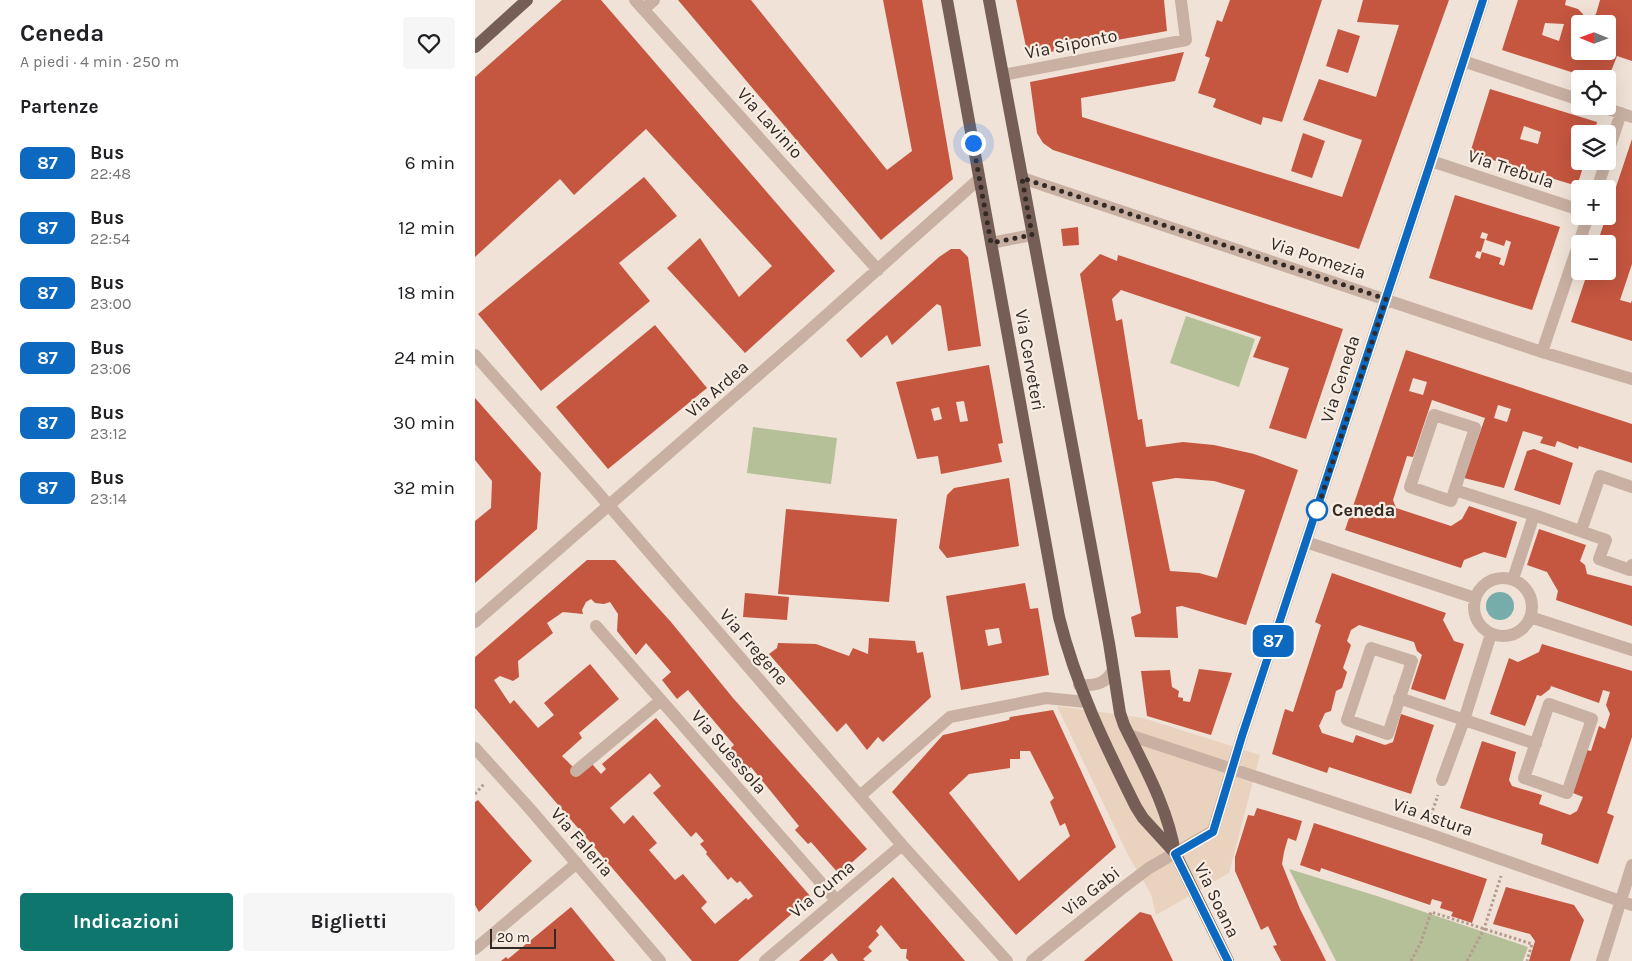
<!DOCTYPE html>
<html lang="it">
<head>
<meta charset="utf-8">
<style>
  body { margin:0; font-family:Karla,sans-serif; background:#f6f6f6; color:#202124; height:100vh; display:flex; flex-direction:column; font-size:19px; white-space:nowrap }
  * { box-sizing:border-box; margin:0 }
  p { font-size:16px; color:#757577 }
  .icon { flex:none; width:28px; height:28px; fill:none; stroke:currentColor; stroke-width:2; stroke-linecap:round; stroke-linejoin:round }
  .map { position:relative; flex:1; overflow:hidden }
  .details { display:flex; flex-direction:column; background:#fff; width:475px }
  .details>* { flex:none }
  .badge { padding:0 10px; border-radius:8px; font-size:18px; line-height:32px }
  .needle { width:32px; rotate:271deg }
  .buttons { position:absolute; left:1096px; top:15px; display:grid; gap:10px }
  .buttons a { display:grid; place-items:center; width:45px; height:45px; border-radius:5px; background:#fff; box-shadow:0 5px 20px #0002; font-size:25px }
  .scale { position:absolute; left:15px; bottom:12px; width:66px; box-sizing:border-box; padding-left:5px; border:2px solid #332925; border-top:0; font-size:14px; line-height:18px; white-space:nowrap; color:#332925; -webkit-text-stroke:4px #f8ede3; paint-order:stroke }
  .you { position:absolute; width:25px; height:25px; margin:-12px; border:4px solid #fff; border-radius:50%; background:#1a73e8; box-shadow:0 0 0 8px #1a73e833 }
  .map>.badge { position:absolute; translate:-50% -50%; box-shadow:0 0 0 2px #fff }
  h2 { padding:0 20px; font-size:19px; line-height:45px }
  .round { display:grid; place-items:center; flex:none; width:52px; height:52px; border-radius:5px; background:#f6f6f6 }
  .head { display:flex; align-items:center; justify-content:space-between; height:85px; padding:0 20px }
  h1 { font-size:24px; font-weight:700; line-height:38px }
  .cta { display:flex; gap:10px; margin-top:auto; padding:10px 20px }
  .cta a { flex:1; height:58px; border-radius:5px; background:#0f766e; color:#fff; font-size:20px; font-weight:700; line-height:58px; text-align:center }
  .cta a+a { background:#f6f6f6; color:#202124 }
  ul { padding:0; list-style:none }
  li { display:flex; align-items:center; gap:15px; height:65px; padding:0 20px }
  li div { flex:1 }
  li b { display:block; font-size:19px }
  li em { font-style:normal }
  li .badge { min-width:55px; font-weight:700; text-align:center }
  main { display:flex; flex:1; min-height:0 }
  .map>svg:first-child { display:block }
  .green { fill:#b5bf98 }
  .plaza { fill:#e9d2be }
  .water { fill:#76adab }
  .building { fill:#c55640; fill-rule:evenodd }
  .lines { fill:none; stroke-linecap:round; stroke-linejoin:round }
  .path { stroke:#b49b8e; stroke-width:3; stroke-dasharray:2.5 2.5; stroke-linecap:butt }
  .minor { stroke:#c8b1a3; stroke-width:12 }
  .major { stroke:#755e56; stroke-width:12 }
  .line-casing { stroke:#fff; stroke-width:11 }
  .line { stroke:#0c69bf; stroke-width:8 }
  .walk { stroke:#332925; stroke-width:5; stroke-dasharray:0 9 }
  .stop-dot { fill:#fff; stroke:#0c69bf; stroke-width:2.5 }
  .labels { text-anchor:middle; stroke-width:4.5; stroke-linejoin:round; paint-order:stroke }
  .street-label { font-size:18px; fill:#332925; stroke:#f8ede3 }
  .stop-label { font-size:18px; font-weight:bold; fill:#332925; stroke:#f8ede3; text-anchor:start }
</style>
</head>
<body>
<main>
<section class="details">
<div class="head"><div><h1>Ceneda</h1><p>A piedi · 4 min · 250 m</p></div><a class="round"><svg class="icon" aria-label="heart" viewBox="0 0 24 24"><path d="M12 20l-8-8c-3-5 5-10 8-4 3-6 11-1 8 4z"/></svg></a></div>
<h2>Partenze</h2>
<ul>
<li><span class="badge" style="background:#0c69bf;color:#fff">87</span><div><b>Bus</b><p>22:48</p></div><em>6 min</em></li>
<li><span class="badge" style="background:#0c69bf;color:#fff">87</span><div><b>Bus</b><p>22:54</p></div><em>12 min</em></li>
<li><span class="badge" style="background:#0c69bf;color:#fff">87</span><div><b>Bus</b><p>23:00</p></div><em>18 min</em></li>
<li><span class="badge" style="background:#0c69bf;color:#fff">87</span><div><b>Bus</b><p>23:06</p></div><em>24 min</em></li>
<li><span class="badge" style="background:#0c69bf;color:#fff">87</span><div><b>Bus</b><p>23:12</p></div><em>30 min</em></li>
<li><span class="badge" style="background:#0c69bf;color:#fff">87</span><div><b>Bus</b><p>23:14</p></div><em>32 min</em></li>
</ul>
<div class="cta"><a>Indicazioni</a><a>Biglietti</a></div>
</section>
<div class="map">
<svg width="1157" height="961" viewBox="0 0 1157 961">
  <rect width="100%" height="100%" fill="#f0e2d7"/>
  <path class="green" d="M711,316L780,339L764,387L695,363Z
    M278,427L362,438L356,484L272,473Z
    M814,869L902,896L1053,947L1048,961H861Z"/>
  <path class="plaza" d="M582,706L668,718L785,755L754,873L681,915L676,894L653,855Z"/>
  <path class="water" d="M1011 606a14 14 0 1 1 28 0a14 14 0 1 1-28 0Z"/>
  <path class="building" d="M87,0H126L360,271L270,353L192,268L225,238L264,297L297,266L171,129L99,195L85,179L0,257V77Z
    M203,0H276L412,170L437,151L408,0H447L478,179L406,240Z
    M541,0H689L692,31L553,56Z
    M755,0H847L807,122L788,117L786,125L738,107L741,99L723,93L735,58L730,56L742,20L747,22Z
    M888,0H974L884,249L578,150L568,143L562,133L555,82L709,52L700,81L606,98L607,117L867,197L887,140L828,120L844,79L901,97L924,25L882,22Z
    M1043,0H1091L1090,5L1103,9L1108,14L1110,22L1121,14L1125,0H1157V61L1142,56L1133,79H1118L1027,50ZM1070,23L1089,24L1084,41L1067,35ZM1105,24H1132V51H1105Z
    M863,29L885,36L873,73L851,66Z
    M1015,89L1122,122L1119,134H1105V161H1110L1102,186L995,153ZM1049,126L1066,132L1063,144L1045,139Z
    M828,133L850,141L837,178L816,171Z
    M1157,139V264L1145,300L1156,303L1157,300V341L1096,322L1113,271H1132V244H1122Z
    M169,177L202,216L144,263L175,301L66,391L3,314Z
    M980,195L1085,227L1057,310L954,278ZM1007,232L1013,234L1011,240L1029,246L1031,240L1036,242L1029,266L1024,264L1026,258L1007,252L1005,259L1000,257L1002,251L1006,252L1010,239L1005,238Z
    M603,227L604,245L588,246L586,229Z
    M476,249H485L493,257L506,346L473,351L466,306L462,304L417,345L412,335L386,358L371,340L464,257Z
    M625,254L642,261L643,255L868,329L831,439L794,428L814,368L778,357L786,337L646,290L637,299L641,321L647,319L663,420L667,419L671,447L708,442L739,445L779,454L823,470L771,625L707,606L701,607L703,638L660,637L656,617L666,613L605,274ZM701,478L739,481L770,490L742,578L724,573L695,571L677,482Z
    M180,325L232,388L133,469L81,407Z
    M931,350L1157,424V463L1104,446L1103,449L1082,441L1080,447L1065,443L1068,437L1048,431L1029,488L989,478L1010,418L957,400L938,457L932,456L918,500L921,508L976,526L987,519L994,506L1042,522L1031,558L1009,552L989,560L986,568L870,530ZM938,378L952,382L948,395L934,391ZM1023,405L1036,409L1032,422L1019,418Z
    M514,365L528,443L523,444L527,462L466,474L463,456L442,459L421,382ZM489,401L493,421L485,422L481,402ZM464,407L467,419L459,421L456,409Z
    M0,398L66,473L62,529L0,583V521L16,508L17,481L0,460Z
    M1059,449L1098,463L1085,505L1039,490L1052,451Z
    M534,478L544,546L472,558L464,548L472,495L479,488Z
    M311,509L422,519L414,602L303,594Z
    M1064,529L1111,545L1105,561L1110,565L1112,574L1157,586V626L1081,600L1083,591L1072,572L1052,565Z
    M112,560H140L196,622L258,698L392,849L364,874L336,842L333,844L320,830L324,826L276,767L267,775L249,754L259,745L213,690L202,699L187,680L196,672L171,643L161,655L142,631L143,614L135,602L129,604L120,603L116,599L111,602L107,610L108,614L88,612L72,623L78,633L43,661L44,677L38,681L25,676L19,680L35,704L39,700L63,728L79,715L69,703L115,664L144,699L104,733L107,738L87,756L105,774L117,764L126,774L131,769L127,764L181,718L336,897L263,961H217L0,708V657ZM175,773L186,786L178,793L216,837L221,832L229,841L225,844L232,852L231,854L253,880L256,877L262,883L265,881L278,896L273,900L271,898L240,924L226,908L232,902L208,874L200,880L174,850L182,843L158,815L149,824L135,808Z
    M857,573L971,613L968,620L979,641L989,644L970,700L936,689L947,655L942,651L939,642L884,625L876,630L872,641L876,645L868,668L872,672L867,688L861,691L856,711L850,713L844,726L847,733L878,743L881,735L910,745L918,742L926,714L959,725L936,794L854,767L852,773L797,754L810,709L818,712L846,625L840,622Z
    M550,583L555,609L563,608L574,675L486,690L471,596ZM524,628L527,643L513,646L510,630Z
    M270,593L314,597L312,620L268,617Z
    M394,638L440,641L442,653L448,652L456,697L408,742L403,737L392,750L371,723L362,732L294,654L302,648L303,643L341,644L374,656L378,648L393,654Z
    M1067,644L1157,671V737L1132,813L1139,816L1123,864L1066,844L1068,834L985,808L1007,741L1041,752L1034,780L1037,786L1067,795L1064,804L1095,815L1102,811L1108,797L1098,793L1112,750L1116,751L1124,726L1130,729L1135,714L1131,705L1135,692L1128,690L1124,703L1076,686L1075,689L1066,696L1062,695L1050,726L1015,714L1034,658L1043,662L1064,652Z
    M724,669L757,673L736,735L672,716L666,671L695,670L697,687L704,691L703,697L708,698V701L715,702Z
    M578,710L641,847L541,935L417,792L468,735L534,720L535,717ZM545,751H555L579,798L575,802L585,826L590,823L595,836L544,881L474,793L494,774L535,768V759H545Z
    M3,800L57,861L4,912L0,905V802Z
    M782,808L827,821L821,841L813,838L809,852L807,864L825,909L851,961H806L798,946L802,945L793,926L786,930L760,871V857L773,815L779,816Z
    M839,823L1012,879L997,923L976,916L978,912L965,908L967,902L957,899L955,905L846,868L845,872L825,865Z
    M418,877L490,961H434L431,958L432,949H426L406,925L401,931L404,935L393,947L397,951L388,959L390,961H363L357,953L348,961H324Z
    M1031,887L1099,905L1109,920L1095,961H1054L1060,941L1055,934L1018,924Z
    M96,907L140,961H26L31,957L33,959Z
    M665,912L676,915L698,961H609Z"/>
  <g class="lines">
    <path class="path" d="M0,794L10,783
      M956,815L963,795
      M936,961L946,942L956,912L1057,944L1052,961
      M992,961L1009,929L1026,876"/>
    <path class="minor" d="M160,0L403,270
      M169,9L179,0
      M988,61L1105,100
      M528,75L711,40L706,1
      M1124,106L1157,117
      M1132,155L1146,113
      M956,161L1105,210
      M547,178L1067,352L1157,379
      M1122,189L1131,161
      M516,243L557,235
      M1067,352L1113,216
      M0,355L118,487L427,845L532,961
      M959,415L1000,428L976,501L935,487Z
      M980,490L1059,515
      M1106,531L1125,476L1157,487
      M831,542L1000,598
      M999 607a29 29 0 1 1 58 0a29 29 0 1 1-58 0Z
      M1038,579L1059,515L1131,540L1124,559L1155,570L1157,565
      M1055,617L1157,650
      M0,622L328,336L504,179
      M121,626L361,900
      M896,648L937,661L913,734L872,720Z
      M604,685C620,686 631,684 638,670
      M924,698L1061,744
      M1074,704L1117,719L1092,793L1049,778Z
      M654,735L951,833L1157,905
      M0,748L55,809L185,961
      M101,771L185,701
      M967,780L989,720L1016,634
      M385,796L475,717L571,698L611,702
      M0,949L102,863
      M290,961L427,845
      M557,961L645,890L674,868L738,831L767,736L956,161L1008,0
      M1127,961L1157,865"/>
    <path class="major" d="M472,0L584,617C601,686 630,745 661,807L668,818L700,853L753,961
      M514,0L634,643L645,713L649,725C669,766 693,808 700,853
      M0,47L52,0"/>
  </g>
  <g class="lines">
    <defs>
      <path id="line" d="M753,961L700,854L738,832L767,736L956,161L1008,0"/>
    </defs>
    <use href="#line" class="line-casing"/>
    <use href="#line" class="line"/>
    <path class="walk" d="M498,143L516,243L557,235L547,178L911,299L842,510"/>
  </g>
  <circle class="stop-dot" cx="842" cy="510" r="10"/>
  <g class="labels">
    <g class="street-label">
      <text transform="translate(596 44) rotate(-11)" y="6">Via Siponto</text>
      <text transform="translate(295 123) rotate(48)" y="6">Via Lavinio</text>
      <text transform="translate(1036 169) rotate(18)" y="6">Via Trebula</text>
      <text transform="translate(843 258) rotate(18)" y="6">Via Pomezia</text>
      <text transform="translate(555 360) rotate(80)" y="6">Via Cerveteri</text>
      <text transform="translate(865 379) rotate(-72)" y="6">Via Ceneda</text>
      <text transform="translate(242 389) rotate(-41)" y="6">Via Ardea</text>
      <text transform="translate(279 647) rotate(49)" y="6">Via Fregene</text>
      <text transform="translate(254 752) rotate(49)" y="6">Via Suessola</text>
      <text transform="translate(958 817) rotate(19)" y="6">Via Astura</text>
      <text transform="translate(107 842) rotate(49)" y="6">Via Faleria</text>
      <text transform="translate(347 889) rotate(-40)" y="6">Via Cuma</text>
      <text transform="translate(616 891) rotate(-38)" y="6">Via Gabi</text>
      <text transform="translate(742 900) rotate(64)" y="6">Via Soana</text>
    </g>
    <g class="stop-label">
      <text x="857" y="516">Ceneda</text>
    </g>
  </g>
</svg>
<div class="buttons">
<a><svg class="needle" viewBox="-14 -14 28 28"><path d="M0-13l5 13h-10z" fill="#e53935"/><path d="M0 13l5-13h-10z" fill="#757577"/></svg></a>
<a><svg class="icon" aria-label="locate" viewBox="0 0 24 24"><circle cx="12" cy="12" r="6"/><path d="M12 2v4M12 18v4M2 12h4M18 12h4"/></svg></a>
<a><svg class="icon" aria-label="layers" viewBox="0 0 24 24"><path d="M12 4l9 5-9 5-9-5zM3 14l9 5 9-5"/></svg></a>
<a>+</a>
<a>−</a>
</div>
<div class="scale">20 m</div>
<div class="you" style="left:498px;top:143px"></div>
<b class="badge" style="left:798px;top:641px;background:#0c69bf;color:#fff">87</b>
</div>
</main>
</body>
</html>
